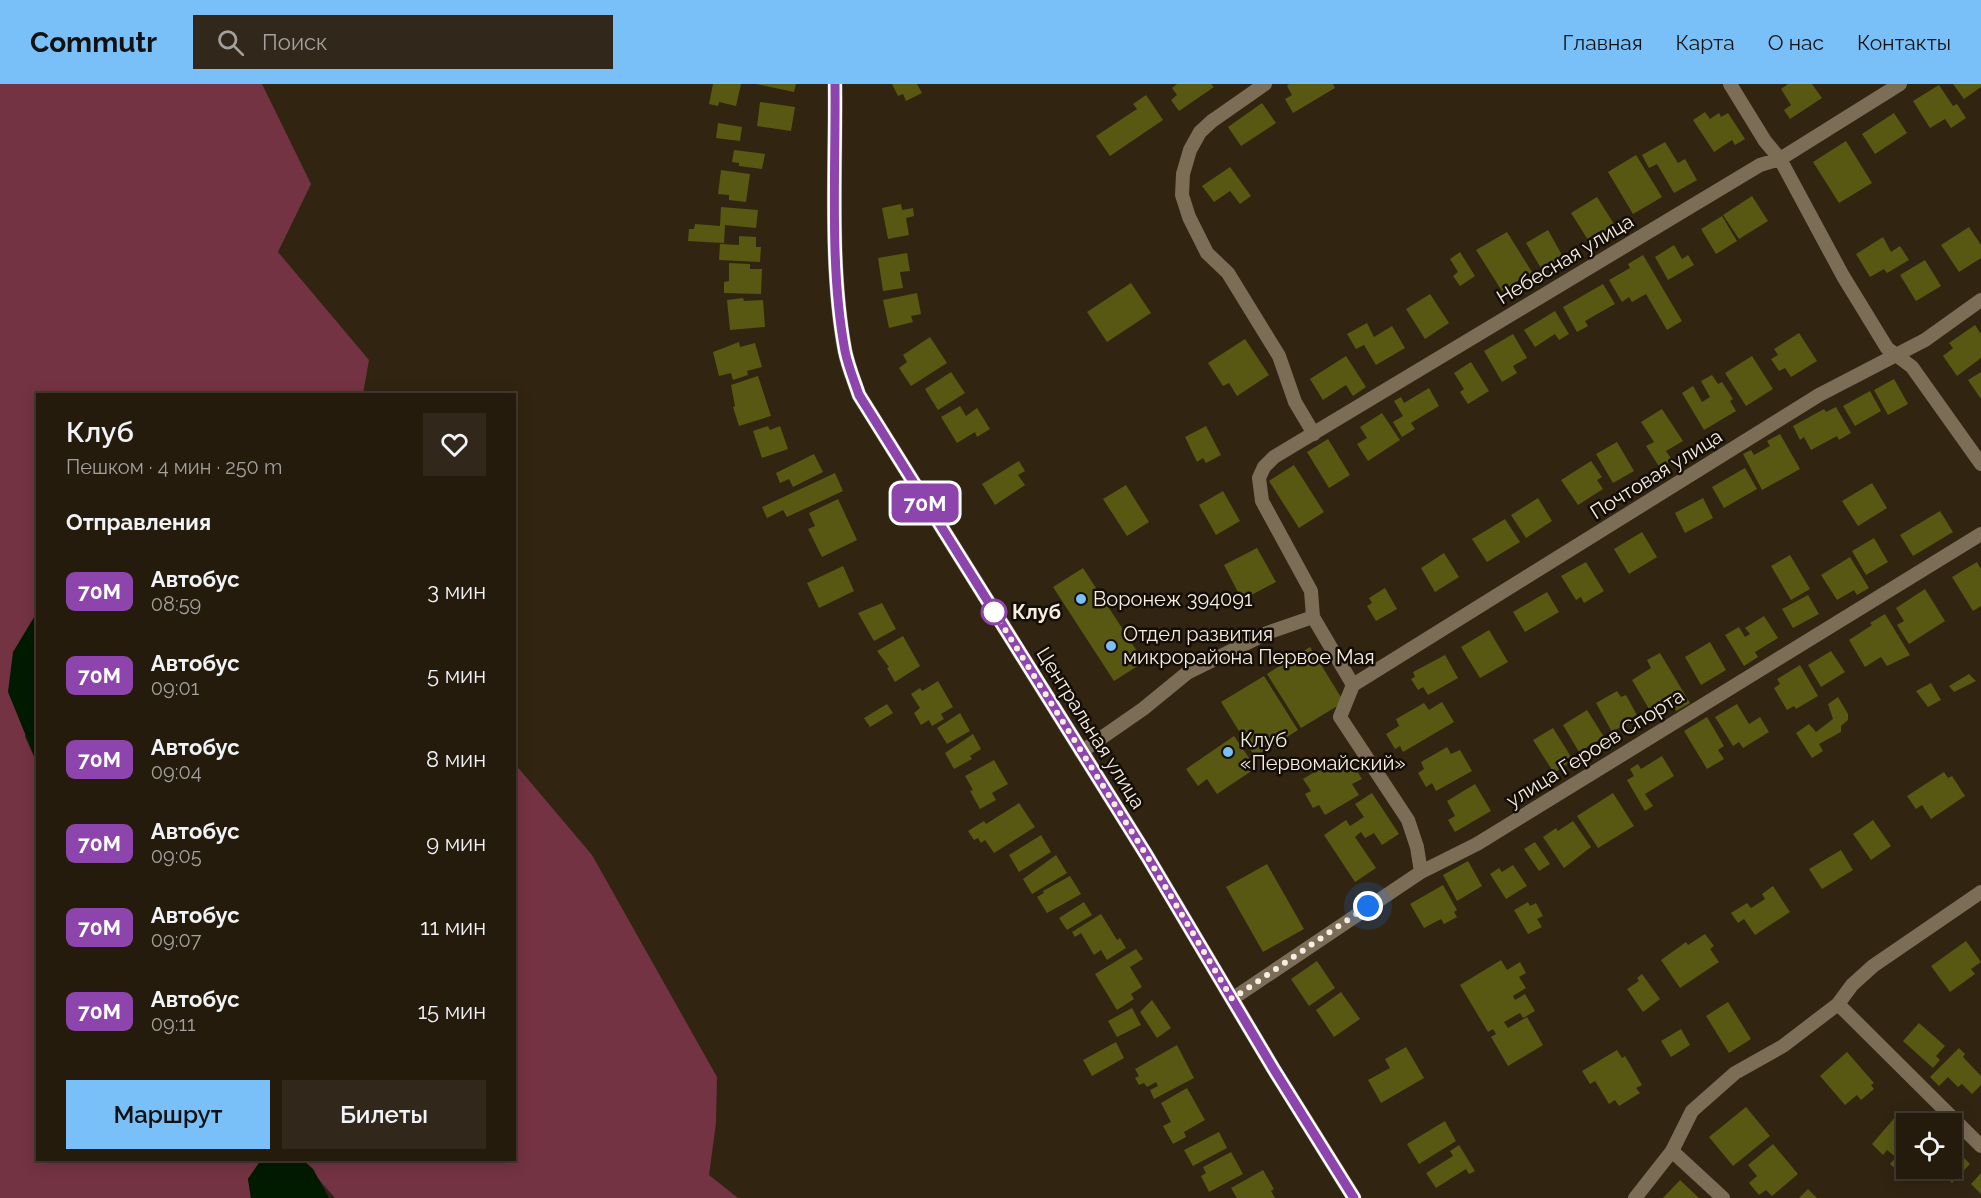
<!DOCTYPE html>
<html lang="ru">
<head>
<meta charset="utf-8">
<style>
  body { margin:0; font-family:Raleway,sans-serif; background:#31281b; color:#f1f3f6; height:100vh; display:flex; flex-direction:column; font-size:22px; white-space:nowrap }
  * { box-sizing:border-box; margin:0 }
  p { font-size:20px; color:#a3a19d }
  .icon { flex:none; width:33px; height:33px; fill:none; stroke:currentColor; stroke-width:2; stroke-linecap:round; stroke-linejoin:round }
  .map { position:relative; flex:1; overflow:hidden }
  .panel { position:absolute; left:36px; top:309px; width:480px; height:768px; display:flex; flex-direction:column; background:#251b0d; border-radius:0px; box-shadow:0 3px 15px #0003,0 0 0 2px #42392e }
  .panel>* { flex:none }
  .badge { padding:0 12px; border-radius:9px; font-size:21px; line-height:39px }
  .controls { position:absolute; left:1896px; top:1029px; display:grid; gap:12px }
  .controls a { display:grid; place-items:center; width:66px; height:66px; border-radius:0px; background:#251b0d; box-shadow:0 3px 15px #0003,0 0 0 2px #42392e; font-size:30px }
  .you { position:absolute; width:30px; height:30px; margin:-15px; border:4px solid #fff; border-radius:50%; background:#1a73e8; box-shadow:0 0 0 9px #1a73e833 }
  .map>.badge { position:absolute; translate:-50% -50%; box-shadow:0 0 0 3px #fff }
  h2 { padding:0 30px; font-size:22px; line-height:54px }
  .round { display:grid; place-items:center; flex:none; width:63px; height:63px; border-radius:0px; background:#31281b }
  .summary { display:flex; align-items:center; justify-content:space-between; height:102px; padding:0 30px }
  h1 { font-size:28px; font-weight:600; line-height:45px }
  .button { display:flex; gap:12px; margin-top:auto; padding:12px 30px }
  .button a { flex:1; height:69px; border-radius:0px; background:#79bff8; color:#111; font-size:24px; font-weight:600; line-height:69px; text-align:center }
  .button a+a { background:#31281b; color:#f1f3f6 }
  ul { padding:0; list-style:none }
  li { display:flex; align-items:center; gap:18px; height:84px; padding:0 30px }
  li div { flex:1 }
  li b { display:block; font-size:22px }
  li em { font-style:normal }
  li .badge { min-width:66px; font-weight:700; text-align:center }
  header { display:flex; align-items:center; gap:36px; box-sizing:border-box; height:84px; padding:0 30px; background:#79bff8; color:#111 }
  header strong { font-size:28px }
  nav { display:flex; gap:33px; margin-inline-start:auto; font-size:21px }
  .search { width:420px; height:54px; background:#31281b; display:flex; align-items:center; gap:15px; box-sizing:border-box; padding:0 21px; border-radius:0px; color:#a3a19d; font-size:22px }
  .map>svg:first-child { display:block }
  .green { fill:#743342 }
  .water { fill:#001b00 }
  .building { fill:#585813 }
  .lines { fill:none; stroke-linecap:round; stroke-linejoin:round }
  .street { stroke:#7c6d57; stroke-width:14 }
  .secondary { stroke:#7c6d57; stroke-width:15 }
  .line-casing { stroke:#fff; stroke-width:14 }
  .line { stroke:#8e44ad; stroke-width:9 }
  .walk { stroke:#f7eee2; stroke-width:6; stroke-dasharray:0 10.8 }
  .poi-dot { fill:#79bff8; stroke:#140e07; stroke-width:2 }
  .stop-dot { fill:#fff; stroke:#8e44ad; stroke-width:3 }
  .labels { text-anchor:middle; stroke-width:5; stroke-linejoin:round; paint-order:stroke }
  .street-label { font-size:20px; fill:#f7eee2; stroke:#140e07 }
  .poi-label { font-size:20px; fill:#f7eee2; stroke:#140e07; text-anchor:start }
  .stop-label { font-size:20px; font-weight:bold; fill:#f7eee2; stroke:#140e07; text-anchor:start }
</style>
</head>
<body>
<header>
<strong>Commutr</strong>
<div class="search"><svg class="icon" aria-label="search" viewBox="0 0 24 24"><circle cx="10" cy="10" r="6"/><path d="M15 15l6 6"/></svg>Поиск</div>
<nav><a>Главная</a><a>Карта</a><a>О нас</a><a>Контакты</a></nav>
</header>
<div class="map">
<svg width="1981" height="1114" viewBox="0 0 1981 1114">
  <rect width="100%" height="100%" fill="#312411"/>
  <path class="green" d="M0,0H262L311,100L278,168L369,276L363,310H38L37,533V530L25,653L37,679L38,1076H261L248,1095L251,1114H0Z
    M515,680L592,771L717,993L716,1039L709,1091L738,1114H335L302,1076H514Z"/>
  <path class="water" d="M36,530L38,533L37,679L8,608L13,568Z
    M261,1076H303L313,1085L329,1114H251L248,1095Z"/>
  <path class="building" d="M713,0H741L736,22L719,18L718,22L709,20Z
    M756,0H796L794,8Z
    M892,0H917L922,9L906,17L903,10L898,12Z
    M1177,0H1211L1214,3L1179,27L1171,16L1177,11L1172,4Z
    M1289,0H1333L1335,4L1293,29L1285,15L1292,11L1287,2Z
    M1788,0H1812L1822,14L1790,35L1784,26L1791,21L1781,5Z
    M1953,0H1981V3L1964,15Z
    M1939,1L1953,22L1957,20L1966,34L1951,44L1945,35L1930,44L1913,17Z
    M1146,11L1163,36L1110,72L1096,52L1137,25L1133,20Z
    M760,18L795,23L791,47L757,42Z
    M1262,19L1276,39L1241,62L1228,43Z
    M1705,28L1710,35L1719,29L1721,33L1728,29L1745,55L1735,61L1732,56L1714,68L1693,36Z
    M1894,29L1907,49L1875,70L1862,50Z
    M718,39L742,43L740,57L716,54Z
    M1846,57L1872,99L1839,119L1813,78Z
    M1665,58L1678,79L1685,75L1697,96L1674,109L1657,80L1649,84L1642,71Z
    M734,66L765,70L762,85L739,82V79L732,78Z
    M1636,71L1662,113L1633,130L1608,88Z
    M1230,83L1251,112L1240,120L1230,107L1214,118L1202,102Z
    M721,86L750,90L746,118L729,116V111L718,110Z
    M1752,112L1768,137L1739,155L1723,131Z
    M1597,113L1616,143L1590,159L1571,129Z
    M901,120L902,126L913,124L914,132L906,134L909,151L888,155L882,124Z
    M721,123L758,126L756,144L725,141L724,159L688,157L689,145H694L695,140L720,142Z
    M1722,132L1737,157L1716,170L1701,145Z
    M1969,143L1981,161V174L1959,188L1941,161Z
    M1548,146L1563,173L1542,186L1526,159Z
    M1507,148L1532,188L1502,207L1476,166Z
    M739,152L756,153V163H761L760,178L719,176L720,160L739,161Z
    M1883,153L1891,168L1900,162L1909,176L1887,189L1884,185L1870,193L1856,170Z
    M1674,161L1682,175L1688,171L1694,181L1668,196L1655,173Z
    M1460,168L1475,192L1460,202L1453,192L1458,188L1450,175Z
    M907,169L910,187L900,188L903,204L883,207L878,174Z
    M1643,171L1682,237L1667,246L1646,210L1632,218L1629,213L1622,218L1609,196L1630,184L1628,180Z
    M1925,176L1941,202L1916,217L1900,191Z
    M729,179L750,180V185H762L761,210L724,209V198L729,197Z
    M1131,199L1151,229L1107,258L1087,228Z
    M1603,200L1615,220L1585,237L1588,242L1577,248L1563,223Z
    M917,209L921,230L911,232L913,238L889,244L883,216Z
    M1430,210L1449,239L1425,255L1406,225Z
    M743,214L744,217L763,216L765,243L730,246L727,216Z
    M1555,227L1569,250L1559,256L1555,250L1535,263L1524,246Z
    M1367,239L1374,253L1392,242L1405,264L1376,281L1364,261L1356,265L1347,250Z
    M1975,241L1981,250V274L1957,292L1943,272L1953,264L1949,259Z
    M1799,249L1817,277L1791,293L1785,284L1779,287L1771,275L1778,271L1774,265Z
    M1513,250L1527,274L1513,282L1517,289L1502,298L1484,267Z
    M930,253L947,279L911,302L899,284L907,278L903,271Z
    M1245,255L1269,291L1237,312L1229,299L1223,302L1208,279Z
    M739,258L740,263L755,259L762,283L747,287L748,291L733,296L731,289L719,292L713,268Z
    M1346,272L1366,303L1353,312L1346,301L1323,316L1310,295Z
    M1752,272L1773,305L1746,322L1725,289Z
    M1471,278L1489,307L1468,320L1460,308L1464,305L1454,289Z
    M951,288L965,309L938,326L925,305Z
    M1981,288V315L1968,296Z
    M1712,291L1718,300L1722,298L1733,315L1730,317L1736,327L1704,346L1682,309L1693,302L1702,318L1710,313L1701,297Z
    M758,292L771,332L739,342L733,323L735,322L731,301Z
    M1894,295L1908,320L1888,331L1874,306Z
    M1429,304L1439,322L1411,339L1415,345L1402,353L1393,338L1403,332L1394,317L1401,313L1404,319Z
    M1870,307L1881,327L1855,342L1843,322Z
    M960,322L966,332L977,324L990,345L977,353L975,348L957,359L941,333Z
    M1836,323L1851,349L1839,356L1837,352L1811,366L1804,353L1800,356L1793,342L1824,325L1826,328Z
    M1662,325L1683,357L1666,367L1672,376L1660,384L1646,362L1654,358L1641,338Z
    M1382,329L1400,356L1368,377L1357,360L1367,354L1360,343Z
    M768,342L770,346L780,342L788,365L762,374L753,347Z
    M1206,342L1221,371L1206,379L1203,374L1197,378L1185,353Z
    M1780,350L1800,385L1762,406L1743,370L1751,366L1754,371L1770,362L1767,357Z
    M1328,355L1350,391L1329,404L1307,368Z
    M1617,358L1634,387L1613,399L1596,370Z
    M814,370L823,388L793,403L789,395L780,399L776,389Z
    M1019,377L1025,387L1018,391L1025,401L995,421L982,400Z
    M1591,377L1602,393L1597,396L1603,405L1578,421L1561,396Z
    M1294,381L1324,428L1299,444L1269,397Z
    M1745,384L1757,405L1724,424L1712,403Z
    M835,389L843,407L787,433L783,426L767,434L762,423Z
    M1872,399L1887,424L1858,442L1842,417Z
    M1126,401L1149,438L1127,452L1103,415Z
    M1223,407L1240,437L1216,451L1199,421Z
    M1538,414L1552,437L1526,454L1511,431Z
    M1703,414L1713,434L1685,449L1675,429Z
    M838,415L857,456L822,473L808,445L815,442L809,429Z
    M1940,427L1953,448L1913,472L1900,451Z
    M1505,435L1520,458L1487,478L1472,455Z
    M1642,448L1657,473L1629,490L1614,465Z
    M1874,454L1888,478L1866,491L1852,467Z
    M1257,464L1276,498L1242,516L1224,481Z
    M1444,469L1459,493L1435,508L1421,484Z
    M1790,471L1810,505L1791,516L1771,482Z
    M1850,473L1869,504L1857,511L1854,506L1837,516L1821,491Z
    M1586,478L1604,507L1584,519L1581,513L1576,516L1561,492Z
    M1977,478L1981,485V522L1973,527L1952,493Z
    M843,482L854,507L819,524L807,499Z
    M1083,484L1144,578L1114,597L1053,503Z
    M1385,504L1397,525L1376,537L1367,522L1372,519L1369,514Z
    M1925,505L1945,537L1909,560L1897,541L1904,537L1896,524Z
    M1547,508L1559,528L1525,548L1513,528Z
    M1808,511L1819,530L1793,544L1782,525Z
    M882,519L896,545L874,557L858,529Z
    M1885,530L1910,571L1887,582L1881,573L1865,583L1849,556L1872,541L1870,539Z
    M1764,532L1778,554L1755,568L1758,573L1744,582L1725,551L1739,543L1745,553L1750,550L1745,544Z
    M1489,546L1508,578L1480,594L1461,563Z
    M903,552L920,582L895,598L887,584L889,583L877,567Z
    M1710,558L1726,586L1701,601L1685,573Z
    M1310,563L1344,618L1301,644L1267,590Z
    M1831,567L1845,588L1821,603L1808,581Z
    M1660,569L1690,619L1676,627L1668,613L1649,625L1632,596L1651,584L1647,576Z
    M1445,571L1458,594L1428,611L1423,603L1418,606L1411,595L1415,593L1413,588Z
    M1800,581L1818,612L1796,625L1794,622L1787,626L1774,604L1780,600L1777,595Z
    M1969,590L1976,597L1954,608L1949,602Z
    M1264,592L1298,646L1255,673L1221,618Z
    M938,597L953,623L941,630L944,635L932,642L929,636L921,641L914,629L920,624L911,610L920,604L922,607Z
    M1931,599L1941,616L1928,623L1916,607Z
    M1617,607L1621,613L1626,611L1638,633L1612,648L1596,619Z
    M1838,613L1848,630V636L1841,642V648L1819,660L1823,667L1812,674L1796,649L1809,640L1816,648L1833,635L1828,620Z
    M1442,618L1454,638L1403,668L1400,662L1395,665L1386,650L1399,642L1396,635L1424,619L1429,626Z
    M887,620L893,629L870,643L864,634Z
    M1737,620L1749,640L1760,633L1769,648L1743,664L1739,658L1733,662L1715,633Z
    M1587,626L1604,653L1579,668L1563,641Z
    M960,629L970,647L947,660L937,644Z
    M1707,633L1724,662L1718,666L1724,675L1707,685L1684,647Z
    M1553,644L1573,676L1554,689L1533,656Z
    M973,650L981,665L970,672L972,675L954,685L945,669Z
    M1234,652L1256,684L1217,710L1207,695L1198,702L1186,685Z
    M1447,663L1451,670L1460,666L1472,687L1436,707L1432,699L1426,703L1418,689L1424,685L1421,678Z
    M1346,669L1362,695L1352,700L1359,711L1325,731L1319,721L1313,724L1305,710L1311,707L1303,695Z
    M1662,672L1674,692L1645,710L1653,722L1645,727L1627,696L1634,692L1630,685L1638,680L1641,685Z
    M994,676L1008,700L992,709L996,716L980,725L970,707L973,706L965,692Z
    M1944,688L1948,694L1952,692L1965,712L1931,735L1922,721L1916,725L1907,712Z
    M1475,700L1491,727L1455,748L1448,736L1455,732L1447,717Z
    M1372,709L1399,750L1382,761L1374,749L1365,754L1361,748L1355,753L1376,784L1355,798L1324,751L1346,736L1350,742L1364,733L1355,720Z
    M1613,709L1634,742L1598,764L1577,732Z
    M1019,719L1035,743L994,769L985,756L981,759L978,754L974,756L968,747L984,737L986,740Z
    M1873,736L1891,762L1871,776L1853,750Z
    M1573,737L1591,763L1564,784L1543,753L1556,744L1558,747Z
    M1041,751L1051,768L1019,788L1009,771Z
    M1535,758L1550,780L1539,787L1524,765Z
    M1841,766L1853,786L1822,805L1809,785Z
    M1056,771L1067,789L1032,810L1023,795Z
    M1468,777L1482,802L1457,817L1443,791Z
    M1267,780L1304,845L1263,868L1226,803Z
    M1513,781L1527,802L1506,815L1490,790L1499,784L1502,788Z
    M1070,792L1081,810L1047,829L1037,813L1044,809L1043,807Z
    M1443,801L1457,826L1454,828L1457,833L1444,840L1441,835L1424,844L1410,820Z
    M1773,802L1790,828L1755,851L1744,835L1738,839L1731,829L1747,819L1751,824L1765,815L1762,810Z
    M1084,818L1092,831L1067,846L1059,834Z
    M1528,818L1530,822L1536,819L1543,832L1537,835L1542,843L1528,850L1514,826Z
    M1101,830L1117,856L1120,854L1126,864L1107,876L1101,866L1094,871L1081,849L1075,853L1072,848Z
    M1705,850L1714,862L1710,865L1719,878L1680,904L1661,876L1686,858L1688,861Z
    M1966,857L1981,878L1971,885L1975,890L1950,908L1931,882Z
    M1136,865L1143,875L1130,883L1142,903L1131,910L1134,915L1117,926L1095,890Z
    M1501,876L1507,886L1520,878L1526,889L1519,893L1526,904L1513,912L1515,916L1525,910L1535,927L1523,934L1520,929L1504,938L1508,944L1527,933L1543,961L1508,982L1491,953L1496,950L1493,945L1488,948L1460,901Z
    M1317,877L1335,904L1309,922L1291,895Z
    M1642,890L1660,915L1643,928L1627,905L1639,897L1637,894Z
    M1341,908L1360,935L1334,953L1316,926Z
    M1152,916L1171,944L1157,954L1140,928Z
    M1728,918L1751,955L1729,969L1706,932Z
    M1132,924L1141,941L1117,953L1108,937Z
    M1919,939L1945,962L1936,972L1940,976L1933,984L1903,957Z
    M1681,945L1690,961L1671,973L1661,957Z
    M1116,958L1124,974L1092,992L1083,976Z
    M1177,961L1194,994L1154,1015L1150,1006L1158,1002L1156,998L1147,1003L1144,999L1139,1001L1135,994L1139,992L1135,985Z
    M1406,963L1424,994L1381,1019L1368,996L1390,984L1385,975Z
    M1959,964L1965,970L1963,973L1981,992V1001L1972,1010L1962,1000L1958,1003L1948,993L1939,1002L1930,993Z
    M1617,966L1622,974L1625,972L1642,1001L1636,1004L1640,1009L1619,1022L1615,1016L1609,1020L1595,997L1590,1000L1582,987Z
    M1847,968L1874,999L1871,1001L1874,1005L1861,1016L1857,1011L1845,1021L1820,992Z
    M1187,1004L1205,1036L1184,1048L1186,1053L1173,1060L1163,1042L1171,1038L1161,1019Z
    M1746,1023L1770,1052L1733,1082L1709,1053Z
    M1897,1031L1906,1039V1084H1910L1904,1092L1890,1080L1896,1073L1887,1066L1883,1071L1872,1060Z
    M1445,1037L1456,1057L1419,1080L1407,1060Z
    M1219,1048L1227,1064L1193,1082L1184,1066Z
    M1773,1060L1798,1090L1772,1112L1766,1106L1759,1111L1749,1099L1757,1092L1748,1081Z
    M1459,1061L1475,1087L1469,1090L1466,1085L1436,1104L1426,1089L1453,1072L1450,1067Z
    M1952,1062L1970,1080L1952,1099L1938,1084H1952Z
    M1231,1068L1243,1090L1209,1108L1201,1092L1206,1089L1203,1083Z
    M1263,1086L1274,1105L1271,1107L1275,1114H1237L1231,1104Z
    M1981,1089V1110L1971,1100Z
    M1680,1096L1699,1114H1663Z
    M1808,1105L1817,1114H1799Z"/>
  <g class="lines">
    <path class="street" d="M1265,0L1212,37L1200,48L1190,66L1183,90L1182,111L1189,133L1207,169L1228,189L1279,272L1295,318L1314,350
      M1730,0L1765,57L1780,75L1843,192L1887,264L1912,283L1981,380
      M1353,601L1819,311L1925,256L1981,216
      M1081,668L1143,625L1187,589L1267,549L1313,533
      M1421,788L1417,763L1408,736L1340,633L1353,601L1313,533L1311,507L1262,417L1259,394L1264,383L1274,373L1760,81L1780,75L1900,0
      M1232,915L1421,788L1477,760L1981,450
      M1838,920L1981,1062
      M1672,1067L1723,1114
      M1635,1114L1672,1067L1692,1027L1735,989L1783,962L1838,920L1852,901L1873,882L1981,808"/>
    <path class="secondary" d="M835,0C836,86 829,182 845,267C848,282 854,296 859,311L1147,772L1273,984L1354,1114"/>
  </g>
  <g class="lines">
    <defs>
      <path id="line" d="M835,0C836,86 829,182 845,267C848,282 854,296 859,311L1147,772L1273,984L1354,1114"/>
    </defs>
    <use href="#line" class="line-casing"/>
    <use href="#line" class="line"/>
    <path class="walk" d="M994,528L1147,772L1232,915L1368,822"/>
  </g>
  <g class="poi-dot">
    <circle cx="1081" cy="515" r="6"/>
    <circle cx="1111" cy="562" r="6"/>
    <circle cx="1228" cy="668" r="6"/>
  </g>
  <circle class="stop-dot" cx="994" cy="528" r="12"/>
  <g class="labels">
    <g class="street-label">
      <text transform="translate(1565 175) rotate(-31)" y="7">Небесная улица</text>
      <text transform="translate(1656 390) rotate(-32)" y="7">Почтовая улица</text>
      <text transform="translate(1091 644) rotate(58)" y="7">Центральная улица</text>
      <text transform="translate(1595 664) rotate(-32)" y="7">улица Героев Спорта</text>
    </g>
    <g class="poi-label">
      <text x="1093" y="522">Воронеж 394091</text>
      <text x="1123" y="557">Отдел развития<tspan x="1123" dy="23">микрорайона Первое Мая</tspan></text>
      <text x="1240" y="663">Клуб<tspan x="1240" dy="23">«Первомайский»</tspan></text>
    </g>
    <g class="stop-label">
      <text x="1012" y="535">Клуб</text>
    </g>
  </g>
</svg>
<div class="controls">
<a><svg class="icon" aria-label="locate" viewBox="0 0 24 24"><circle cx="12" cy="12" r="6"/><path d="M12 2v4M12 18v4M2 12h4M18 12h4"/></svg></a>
</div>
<div class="you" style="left:1368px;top:822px"></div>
<b class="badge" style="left:925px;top:419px;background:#8e44ad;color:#fff">70М</b>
<section class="panel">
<div class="summary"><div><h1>Клуб</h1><p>Пешком · 4 мин · 250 m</p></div><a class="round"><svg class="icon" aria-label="heart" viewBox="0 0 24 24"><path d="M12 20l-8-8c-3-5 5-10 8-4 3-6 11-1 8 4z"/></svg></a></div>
<h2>Отправления</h2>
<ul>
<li><span class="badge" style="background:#8e44ad;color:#fff">70М</span><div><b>Автобус</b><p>08:59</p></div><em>3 мин</em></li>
<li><span class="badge" style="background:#8e44ad;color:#fff">70М</span><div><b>Автобус</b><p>09:01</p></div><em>5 мин</em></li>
<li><span class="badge" style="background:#8e44ad;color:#fff">70М</span><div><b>Автобус</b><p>09:04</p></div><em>8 мин</em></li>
<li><span class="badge" style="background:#8e44ad;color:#fff">70М</span><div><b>Автобус</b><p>09:05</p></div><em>9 мин</em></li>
<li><span class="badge" style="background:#8e44ad;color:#fff">70М</span><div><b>Автобус</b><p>09:07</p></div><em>11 мин</em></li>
<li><span class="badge" style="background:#8e44ad;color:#fff">70М</span><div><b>Автобус</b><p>09:11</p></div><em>15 мин</em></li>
</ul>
<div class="button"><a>Маршрут</a><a>Билеты</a></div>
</section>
</div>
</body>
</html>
